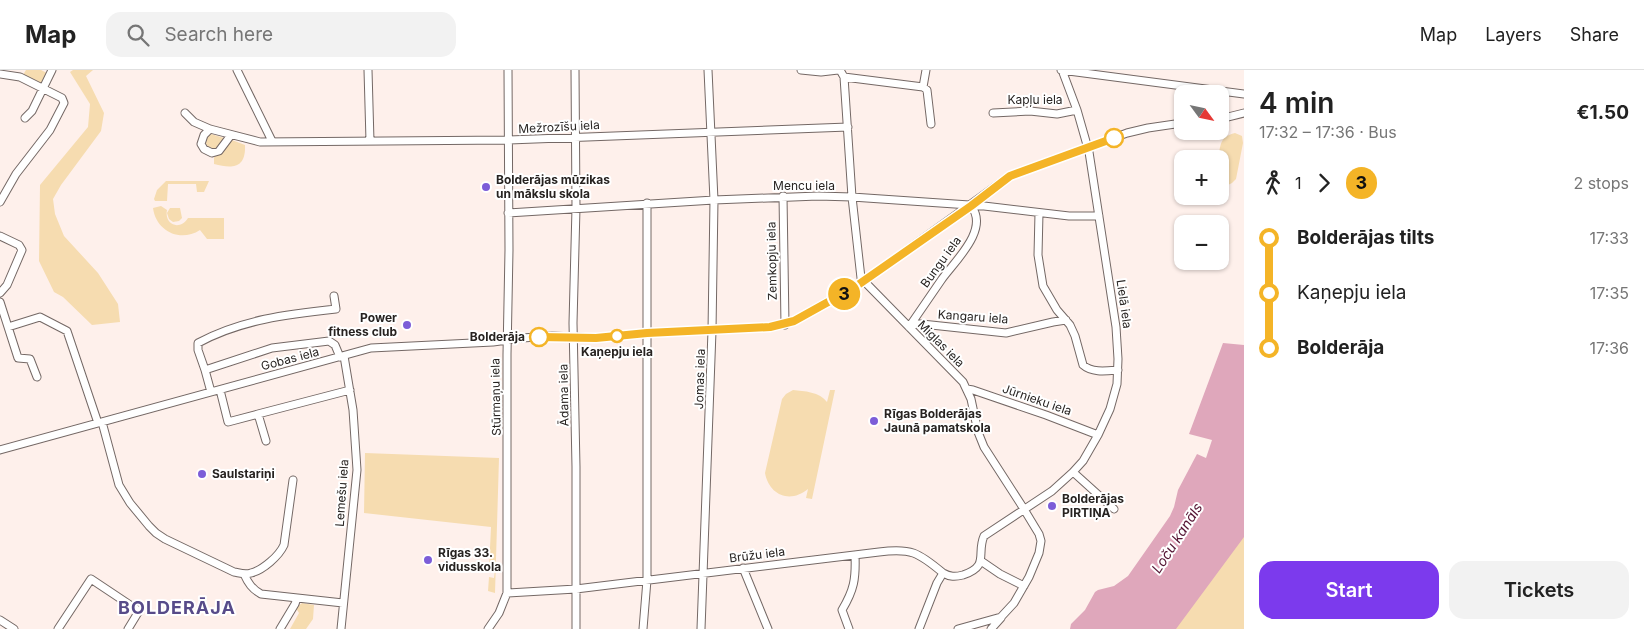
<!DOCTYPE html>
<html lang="en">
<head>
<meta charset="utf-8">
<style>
  body { margin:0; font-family:Inter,sans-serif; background:#f2f2f2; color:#222; height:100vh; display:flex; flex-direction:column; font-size:19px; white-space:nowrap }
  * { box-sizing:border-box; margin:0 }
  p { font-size:16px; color:#767676 }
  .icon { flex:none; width:28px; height:28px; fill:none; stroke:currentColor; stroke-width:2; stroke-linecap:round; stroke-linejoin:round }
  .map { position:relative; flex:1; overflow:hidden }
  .drawer { display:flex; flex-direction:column; background:#fff; width:400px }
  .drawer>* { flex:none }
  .badge { padding:0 10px; border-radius:16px; font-size:18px; line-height:32px }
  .needle { width:32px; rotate:123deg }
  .buttons { position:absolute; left:1174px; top:15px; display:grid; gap:10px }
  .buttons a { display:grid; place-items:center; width:55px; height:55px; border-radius:10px; background:#fff; box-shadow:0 1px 4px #0004; font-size:25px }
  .map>.badge { position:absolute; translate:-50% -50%; box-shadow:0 0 0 2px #fff }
  .legs { display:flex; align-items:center; gap:8px; height:55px; padding:0 15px; font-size:16px }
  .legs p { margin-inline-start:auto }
  .head { display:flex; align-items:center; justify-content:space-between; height:85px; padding:0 15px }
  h1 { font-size:28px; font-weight:600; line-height:38px }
  .button { display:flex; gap:10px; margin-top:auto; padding:10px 15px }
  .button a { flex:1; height:58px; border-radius:15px; background:#7c3aed; color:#fff; font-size:20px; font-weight:600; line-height:58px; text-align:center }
  .button a+a { background:#f2f2f2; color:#222 }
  ul { padding:0 15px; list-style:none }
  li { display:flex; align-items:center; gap:18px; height:55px; font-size:19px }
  li i { display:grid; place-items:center; width:8px; height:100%; margin:0 6px; background:currentColor }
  li i::after { content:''; width:12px; height:12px; margin:-6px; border:4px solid; border-radius:50%; background:#fff }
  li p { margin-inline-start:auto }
  li:first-child i { background:linear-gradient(#0000 50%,currentColor 0) }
  li:last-child i { background:linear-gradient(currentColor 50%,#0000 0) }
  header { display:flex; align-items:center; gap:30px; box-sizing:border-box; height:70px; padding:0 25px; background:#fff; border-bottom:1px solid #e0e0e0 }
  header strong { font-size:24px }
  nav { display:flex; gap:28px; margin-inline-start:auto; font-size:18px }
  .search { width:350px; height:45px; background:#f2f2f2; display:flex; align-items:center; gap:12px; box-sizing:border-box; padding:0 18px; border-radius:15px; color:#767676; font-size:19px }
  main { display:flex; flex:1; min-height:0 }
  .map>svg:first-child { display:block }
  .green { fill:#f6dcb0 }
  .water { fill:#dfa7bb }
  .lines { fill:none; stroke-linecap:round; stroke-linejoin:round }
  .minor-casing { stroke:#746865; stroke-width:9 }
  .minor { stroke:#fff; stroke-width:7 }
  .line-1-casing { stroke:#fff; stroke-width:11 }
  .line-1 { stroke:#f4b427; stroke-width:8 }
  .stop-1-dot { fill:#fff; stroke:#f4b427; stroke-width:2.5 }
  .poi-dot { fill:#7c5dd8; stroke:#fff; stroke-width:2 }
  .labels { text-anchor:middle; stroke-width:4; stroke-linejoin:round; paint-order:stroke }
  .street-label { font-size:12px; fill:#272321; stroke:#fff }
  .poi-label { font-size:12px; font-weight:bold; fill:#272321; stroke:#fff; text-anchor:start }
  .stop-label { font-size:12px; font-weight:bold; fill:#272321; stroke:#fff; text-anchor:end }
  .water-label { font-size:14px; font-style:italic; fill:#541332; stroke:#fff }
  .district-label { font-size:18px; font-weight:bold; letter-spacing:1px; fill:#574b89; stroke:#fff }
</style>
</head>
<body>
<header>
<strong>Map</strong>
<div class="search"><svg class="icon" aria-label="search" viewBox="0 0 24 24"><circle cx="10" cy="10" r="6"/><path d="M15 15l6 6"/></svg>Search here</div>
<nav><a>Map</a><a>Layers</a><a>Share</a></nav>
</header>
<main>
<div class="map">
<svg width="1244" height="559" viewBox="0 0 1244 559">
  <rect width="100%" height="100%" fill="#fef0eb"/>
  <path class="green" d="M26,0H41L47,3L42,13L23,5Z
    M73,0H93L86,6L104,43L101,61L61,115L53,129L55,144L64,166L98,203L118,234L120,252L92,255L63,227L54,222L39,191L40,115L88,57L90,34L70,2Z
    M1235,63L1242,66L1243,73L1236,109L1232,113L1228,115L1220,113V89H1218C1221,75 1219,67 1235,63Z
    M211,64L224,68L217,79L209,78L206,74L207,67Z
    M232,70L245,75C246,98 233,99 214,94V88L215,85Z
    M166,111H209L204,122H197L196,114H168L167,131H155L154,129L157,120Z
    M161,136L167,140C164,155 180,161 188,148H224V169H207L200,160C180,173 156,161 153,138Z
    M170,138H180L182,148L179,151L173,152L169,149L167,143Z
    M793,320C804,321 820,322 827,332L830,320H835L812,429L806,428L808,419C790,434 769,425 765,403L782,329L786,324Z
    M365,383L499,388L495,523L488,521L489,507L494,508L495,500L489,499L491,457L364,443Z
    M1244,463V559H1169Z
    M302,533L314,535L313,549L306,559H290L299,543L296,538Z"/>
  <path class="water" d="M1223,273L1244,275V467L1176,559H1070L1071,554L1085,540L1095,522L1098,520L1114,516L1128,506L1170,446L1174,437L1178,420L1197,384L1206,388L1212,370L1189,364Z"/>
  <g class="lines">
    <defs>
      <path id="minor" d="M237,0L272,71
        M368,0L370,71
        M575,0L576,138L573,253L576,397V559
        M801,0L821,2L838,0
        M840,0L844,7L923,17L927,20L931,54
        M1061,0L1244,24
        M0,4L20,7L62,28L64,33L50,60L16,104L0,132
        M844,7L852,127L861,208L963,312L971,329L978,362L984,377L1022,436L1039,464L1041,471L1039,483L1029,507L1014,533L1001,547L958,559
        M923,17L926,0
        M185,43L194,52L210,59L260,72L509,70L848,57
        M993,43L1030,41L1057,44L1077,40
        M25,48L32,41L52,0
        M1220,49L1244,43
        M210,59L204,65L201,74L204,79L212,83L219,81L231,65
        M783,126L785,255
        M508,143L714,130L818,126L852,127L984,136L1069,146H1099
        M1039,143L1038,185L1043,216L1057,240L1070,255L1075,266L1083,295C1092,303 1106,301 1118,300
        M0,166L19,175L22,180L7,215L0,223
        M0,232L18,288L30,289L37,307
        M8,257L40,247L67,261L98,353
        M909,257L916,254H922L1006,263L1053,252L1066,250
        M909,257C920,241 931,225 942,209C955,191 990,159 971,136
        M205,300L198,280V273C240,250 288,244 336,239L334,226
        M967,319L973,320L1046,345L1098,365
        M220,320L228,352L258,344
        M211,322L205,300L272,278L329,271L335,275L340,287
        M102,352L119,415L130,433L149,456L156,463L165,469L234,502C240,503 245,505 251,503C263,500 279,486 284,475L293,410
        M266,371L258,344L350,320
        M0,380L371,278L493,272L522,268L552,266L596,268L647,263L770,257L794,251L864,211L1010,106L1127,63L1148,58L1182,53
        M1073,402L1114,439
        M981,491L1000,504L1024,516
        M743,498L768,559
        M943,503C950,507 955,507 963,505C990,496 976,484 984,466L1052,421L1073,402L1083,391L1098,365L1110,339L1117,314L1118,289L1116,257L1089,82L1077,40L1062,0
        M244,504C248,513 252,519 261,524L343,533
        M507,523L576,519L879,482C911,478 918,482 943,503L937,513L919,559
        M0,550L14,559
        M58,559L91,509L139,541L128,559
        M280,559L295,534L297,528
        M341,559L357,400L353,340L344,286
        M488,559L499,543L507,523V284L509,180L508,0
        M643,559L647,510V133
        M701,559L712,261L714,130L708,0
        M849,559L842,540C854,520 856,509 855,485
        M991,559L1001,548"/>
    </defs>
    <use href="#minor" class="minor-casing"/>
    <use href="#minor" class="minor"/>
  </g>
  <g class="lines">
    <defs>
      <path id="line-1" d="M539,267L596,268L647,263L770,257L794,251L855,217L971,136L1010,106L1114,68"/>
    </defs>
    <use href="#line-1" class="line-1-casing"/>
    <use href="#line-1" class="line-1"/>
  </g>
  <g class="stop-1-dot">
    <circle cx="1114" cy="68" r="9"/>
    <circle cx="617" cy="266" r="6"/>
    <circle cx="539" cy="267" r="9"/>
  </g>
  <g class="poi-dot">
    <circle cx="486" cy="117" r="5"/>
    <circle cx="407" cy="255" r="5"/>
    <circle cx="874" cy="351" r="5"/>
    <circle cx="202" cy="404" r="5"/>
    <circle cx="1052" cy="436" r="5"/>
    <circle cx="428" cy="490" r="5"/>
  </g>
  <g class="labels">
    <g class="street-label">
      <text x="1035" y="34">Kapļu iela</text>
      <text transform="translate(559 57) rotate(-3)" y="4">Mežrozīšu iela</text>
      <text x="804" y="120">Mencu iela</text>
      <text transform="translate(772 191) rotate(-91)" y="4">Zemkopju iela</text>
      <text transform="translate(941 192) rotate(-54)" y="4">Bungu iela</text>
      <text transform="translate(1124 234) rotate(82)" y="4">Lielā iela</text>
      <text transform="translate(973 247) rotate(4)" y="4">Kangaru iela</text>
      <text transform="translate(941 274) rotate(45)" y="4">Miglas iela</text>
      <text transform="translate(290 289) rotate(-15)" y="4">Gobas iela</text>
      <text transform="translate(700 309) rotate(-88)" y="4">Jomas iela</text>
      <text transform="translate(564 325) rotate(-91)" y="4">Ādama iela</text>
      <text transform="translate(496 327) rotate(-91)" y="4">Stūrmaņu iela</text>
      <text transform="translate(1037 330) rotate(19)" y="4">Jūrnieku iela</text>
      <text transform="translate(342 423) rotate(-86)" y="4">Lemešu iela</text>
      <text transform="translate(757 485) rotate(-7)" y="4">Brūžu iela</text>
    </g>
    <g class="poi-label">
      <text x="496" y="114">Bolderājas mūzikas<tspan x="496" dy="14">un mākslu skola</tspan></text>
      <text x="397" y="252" text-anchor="end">Power<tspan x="397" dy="14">fitness club</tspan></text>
      <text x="884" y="348">Rīgas Bolderājas<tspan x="884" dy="14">Jaunā pamatskola</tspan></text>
      <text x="212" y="408">Saulstariņi</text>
      <text x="1062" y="433">Bolderājas<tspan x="1062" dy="14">PIRTIŅA</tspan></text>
      <text x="438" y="487">Rīgas 33.<tspan x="438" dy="14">vidusskola</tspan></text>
    </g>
    <g class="stop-label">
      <text x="525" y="271">Bolderāja</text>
      <text x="617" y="286" text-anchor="middle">Kaņepju iela</text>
    </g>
    <g class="water-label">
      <text transform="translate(1177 468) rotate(-57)" y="5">Loču kanāls</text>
    </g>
    <g class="district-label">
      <text x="177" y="544">BOLDERĀJA</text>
    </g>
  </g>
</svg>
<div class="buttons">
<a><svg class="needle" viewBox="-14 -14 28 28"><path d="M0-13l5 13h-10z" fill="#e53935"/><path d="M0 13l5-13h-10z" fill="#767676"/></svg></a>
<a>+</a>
<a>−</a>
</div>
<b class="badge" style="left:844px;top:224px;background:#f4b427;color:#111">3</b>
</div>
<section class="drawer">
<div class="head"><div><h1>4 min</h1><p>17:32 – 17:36 · Bus</p></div><b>€1.50</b></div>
<div class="legs"><svg class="icon" aria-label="walk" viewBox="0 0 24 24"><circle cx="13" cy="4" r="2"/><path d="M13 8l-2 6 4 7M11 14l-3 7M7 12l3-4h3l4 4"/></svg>1<svg class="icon" aria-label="forward" viewBox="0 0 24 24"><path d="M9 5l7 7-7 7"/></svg><b class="badge" style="background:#f4b427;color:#111">3</b><p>2 stops</p></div>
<ul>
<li><i style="color:#f4b427"></i><b>Bolderājas tilts</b><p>17:33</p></li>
<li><i style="color:#f4b427"></i><span>Kaņepju iela</span><p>17:35</p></li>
<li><i style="color:#f4b427"></i><b>Bolderāja</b><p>17:36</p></li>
</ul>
<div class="button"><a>Start</a><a>Tickets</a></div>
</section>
</main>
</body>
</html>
